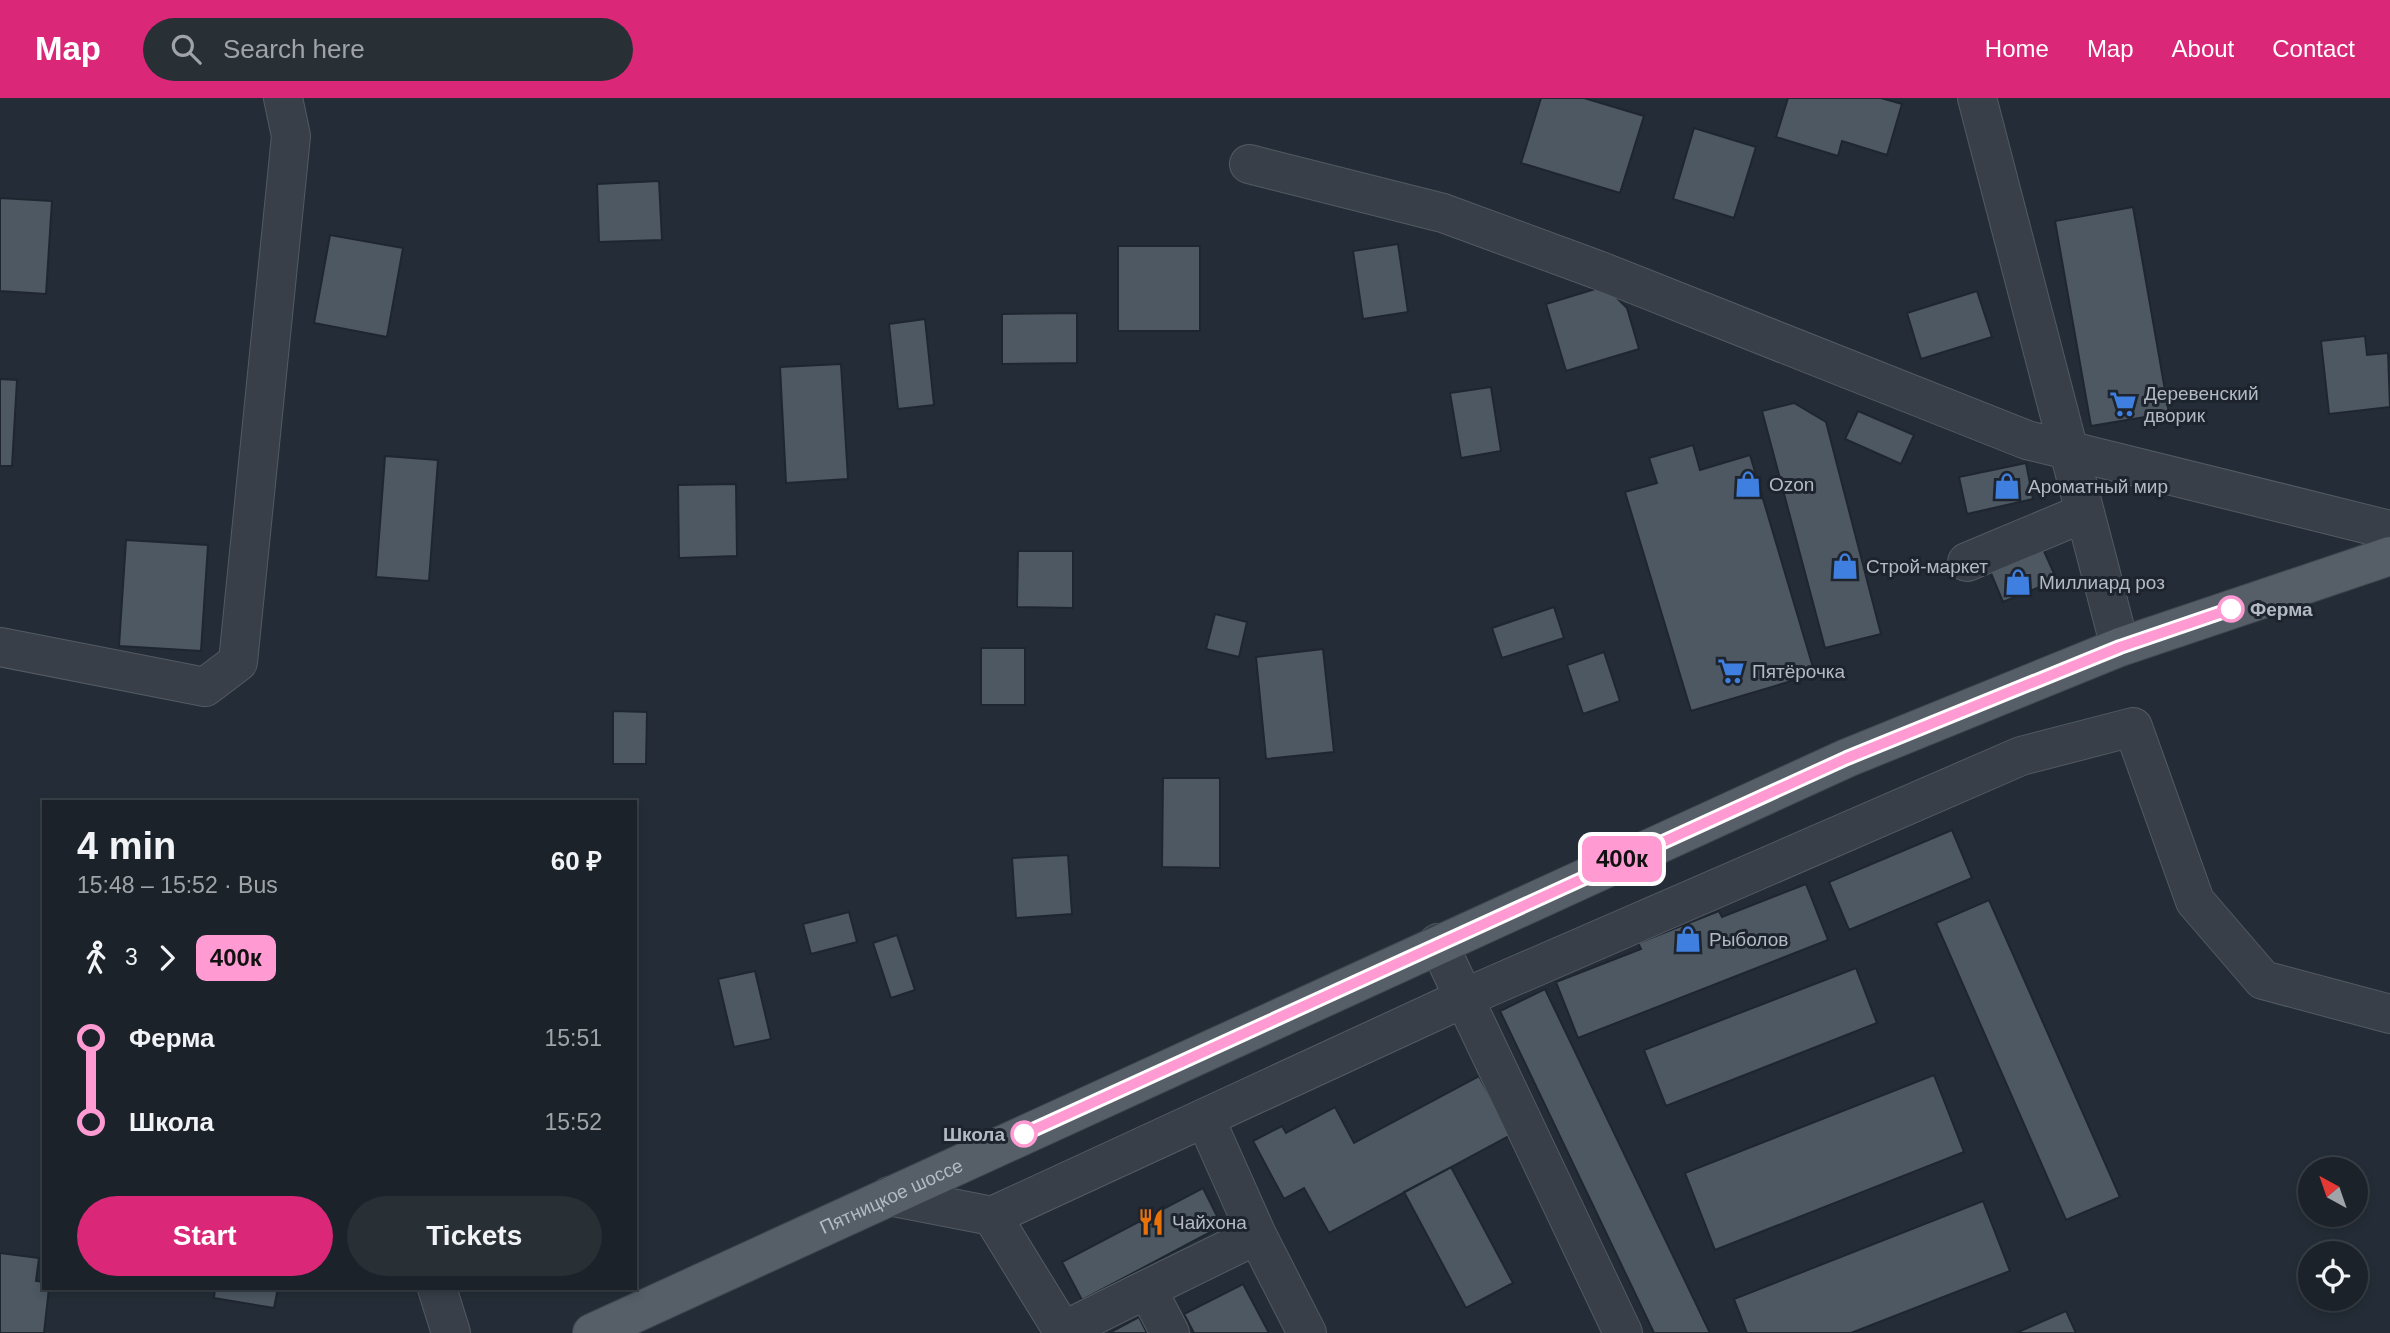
<!DOCTYPE html>
<html lang="en">
<head>
<meta charset="utf-8">
<style>
  body { margin:0; font-family:Helvetica,sans-serif; background:#282f35; color:#f1f3f6; height:100vh; display:flex; flex-direction:column; font-size:26px; white-space:nowrap }
  * { box-sizing:border-box; margin:0 }
  p { font-size:23px; color:#a0a4a8 }
  .icon { flex:none; width:38px; height:38px; fill:none; stroke:currentColor; stroke-width:2; stroke-linecap:round; stroke-linejoin:round }
  .map { position:relative; flex:1; overflow:hidden }
  .details { position:absolute; left:42px; top:702px; width:595px; height:490px; display:flex; flex-direction:column; background:#1b2229; border-radius:0px; box-shadow:0 4px 10px #0003,0 0 0 2px #393f46 }
  .details>* { flex:none }
  .badge { padding:0 14px; border-radius:10px; font-size:24px; line-height:46px }
  .needle { width:46px; rotate:320deg }
  .controls { position:absolute; left:2298px; top:1059px; display:grid; gap:14px }
  .controls a { display:grid; place-items:center; width:70px; height:70px; border-radius:50%; background:#1b2229; box-shadow:0 4px 10px #0003,0 0 0 2px #393f46; font-size:35px }
  .map>.badge { position:absolute; translate:-50% -50%; box-shadow:0 0 0 4px #fff }
  .legs { display:flex; align-items:center; gap:10px; height:77px; padding:0 35px; font-size:23px }
  .legs p { margin-inline-start:auto }
  .overview { display:flex; align-items:center; justify-content:space-between; height:119px; padding:0 35px }
  h1 { font-size:38px; font-weight:800; line-height:52px }
  .button { display:flex; gap:14px; margin-top:auto; padding:14px 35px }
  .button a { flex:1; height:80px; border-radius:42px; background:#db2777; color:#fff; font-size:28px; font-weight:800; line-height:80px; text-align:center }
  .button a+a { background:#282f35; color:#f1f3f6 }
  ul { padding:0 35px; list-style:none }
  li { display:flex; align-items:center; gap:24px; height:84px; font-size:26px }
  li i { display:grid; place-items:center; width:10px; height:100%; margin:0 9px; background:currentColor }
  li i::after { content:''; width:18px; height:18px; margin:-9px; border:5px solid; border-radius:50%; background:#1b2229 }
  li p { margin-inline-start:auto }
  li:first-child i { background:linear-gradient(#0000 50%,currentColor 0) }
  li:last-child i { background:linear-gradient(currentColor 50%,#0000 0) }
  header { display:flex; align-items:center; gap:42px; box-sizing:border-box; height:98px; padding:0 35px; background:#db2777; color:#fff }
  header strong { font-size:33px }
  nav { display:flex; gap:38px; margin-inline-start:auto; font-size:24px }
  .search { width:490px; height:63px; background:#282f35; display:flex; align-items:center; gap:18px; box-sizing:border-box; padding:0 24px; border-radius:38px; color:#a0a4a8; font-size:26px }
  .map>svg:first-child { display:block }
  .building { fill:#4d5863; stroke:#1f262f; stroke-width:2 }
  .lines { fill:none; stroke-linecap:round; stroke-linejoin:round }
  .minor-casing { stroke:#535a63; stroke-width:40 }
  .major-casing { stroke:#414851; stroke-width:40 }
  .minor { stroke:#383f48; stroke-width:38 }
  .major { stroke:#565e68; stroke-width:38 }
  .line-1-casing { stroke:#fff; stroke-width:16 }
  .line-1 { stroke:#ff9ad2; stroke-width:10 }
  .stop-1-dot { fill:#fff; stroke:#ff9ad2; stroke-width:3.5 }
  .labels { text-anchor:middle; stroke-width:6; stroke-linejoin:round; paint-order:stroke }
  .poi-label { font-size:19px; fill:#b3bac4; stroke:#1d242d; text-anchor:start }
  .stop-label { font-size:19px; font-weight:bold; fill:#b3bac4; stroke:#1d242d; text-anchor:start }
  .street-label { font-size:19px; fill:#b3bac4; stroke:#1d242d }
</style>
</head>
<body>
<header>
<strong>Map</strong>
<div class="search"><svg class="icon" aria-label="search" viewBox="0 0 24 24"><circle cx="10" cy="10" r="6"/><path d="M15 15l6 6"/></svg>Search here</div>
<nav><a>Home</a><a>Map</a><a>About</a><a>Contact</a></nav>
</header>
<div class="map">
<svg width="2390" height="1235" viewBox="0 0 2390 1235">
  <rect width="100%" height="100%" fill="#242d37"/>
  <path class="building" d="M1541,0H1584L1644,18L1620,95L1521,65Z
    M1788,0H1881L1902,6L1887,57L1842,43L1838,58L1776,39Z
    M1694,30L1756,49L1734,120L1673,101Z
    M659,83L662,142L599,144L597,86Z
    M0,100L52,103L46,196L0,193Z
    M2133,109L2169,315L2091,328L2055,123Z
    M330,137L403,150L387,239L314,225Z
    M1398,146L1408,214L1363,221L1353,153Z
    M1118,148H1200V233H1118Z
    M1605,188L1627,210L1639,251L1566,273L1546,206Z
    M1977,193L1992,239L1921,261L1907,215Z
    M1077,215V265L1002,266V216Z
    M925,221L934,307L898,311L889,226Z
    M2365,238L2367,257L2388,255L2390,309L2329,316L2321,243Z
    M841,266L848,381L786,385L780,269Z
    M0,281L17,282L12,368H0Z
    M1491,289L1501,353L1461,360L1450,295Z
    M1794,305L1826,324L1881,536L1825,550L1762,313Z
    M1858,313L1914,337L1901,366L1845,341Z
    M1693,347L1700,372L1750,357L1815,576L1691,613L1625,394L1657,385L1649,360Z
    M385,358L438,362L429,483L376,479Z
    M2026,365L2033,401L1967,416L1959,379Z
    M736,386L737,458L679,460L678,387Z
    M126,442L208,447L201,553L119,548Z
    M2043,451L2057,482L2003,504L1990,473Z
    M1018,453H1073V510L1017,509Z
    M1554,509L1564,540L1502,560L1492,530Z
    M1215,516L1247,524L1239,559L1206,551Z
    M981,550H1025V607H981Z
    M1323,551L1334,654L1266,661L1256,559Z
    M1604,554L1620,603L1583,616L1567,567Z
    M613,613L647,614L646,666H613Z
    M1163,680H1220V770L1162,769Z
    M1952,732L1972,780L1849,832L1829,784Z
    M1068,757L1072,816L1016,820L1012,760Z
    M1806,786L1828,842L1578,940L1556,884L1641,851L1638,845L1719,813L1722,819Z
    M1989,802L2120,1099L2066,1122L1936,825Z
    M849,814L857,844L811,856L803,826Z
    M897,837L915,892L891,900L873,845Z
    M1856,870L1877,925L1666,1008L1644,952Z
    M755,873L771,941L734,949L718,881Z
    M1545,891L1710,1235H1654L1500,913Z
    M1934,977L1964,1054L1715,1152L1685,1075Z
    M1479,978L1511,1037L1329,1135L1304,1090L1284,1101L1253,1043L1282,1028L1286,1035L1335,1009L1354,1045Z
    M1451,1069L1513,1185L1466,1210L1404,1094Z
    M1203,1090L1222,1128L1082,1202L1062,1164Z
    M1983,1103L2010,1173L1851,1235H1747L1734,1201Z
    M0,1155L39,1160L36,1183L44,1184V1190H49L44,1235H0Z
    M1243,1186L1269,1235H1194L1184,1216Z
    M215,1190H278L274,1210L214,1200Z
    M2066,1213L2076,1235H2016Z
    M1139,1219L1147,1235H1109Z"/>
  <g class="lines">
    <defs>
      <path id="minor" d="M1977,0L2120,549
        M1249,66L1443,115L1598,172L2027,342L2390,432
        M1967,464L2084,415
        M0,549L205,589L238,564L291,38L283,0
        M1205,1020L1257,1137L1307,1235
        M889,1098L992,1118L1064,1235
        M992,1118L1464,900L1438,845
        M437,1190L451,1235
        M1063,1233L1147,1191
        M1170,1235L1147,1191L1257,1137
        M1623,1235L1464,900L2021,658L2133,629L2195,803L2263,882L2390,916"/>
      <g id="major">
        <path id="s1" d="M592,1235L1847,660L2120,549L2390,458"/>
      </g>
    </defs>
    <use href="#minor" class="minor-casing"/>
    <use href="#major" class="major-casing"/>
    <use href="#minor" class="minor"/>
    <use href="#major" class="major"/>
  </g>
  <g class="lines">
    <defs>
      <path id="line-1" d="M1024,1036L1847,660L2120,549L2231,511"/>
    </defs>
    <use href="#line-1" class="line-1-casing"/>
    <use href="#line-1" class="line-1"/>
  </g>
  <defs>
    <symbol id="supermarket-bare" viewBox="-9 -9 18 18"><path d="M-6-5.5h2.5l.6 2H6L4.5 2H-2.5L-4.4-4H-6ZM-1.5 3.2a1.3 1.3 0 1 0 .1 0ZM3 3.2a1.3 1.3 0 1 0 .1 0Z" fill="#3f7fe0" stroke="#1d242d" stroke-width="2.5" paint-order="stroke"/></symbol>
    <symbol id="shop-bare" viewBox="-9 -9 18 18"><path d="M-5-2.5h2.3a2.7 3.5 0 0 1 5.4 0H5L5.5 6h-11ZM-1.5-2.5h3a1.5 2.3 0 0 0-3 0Z" fill="#3f7fe0" stroke="#1d242d" stroke-width="2.5" paint-order="stroke"/></symbol>
    <symbol id="restaurant-bare" viewBox="-9 -9 18 18"><path d="M-5-6h1v4h1v-4h1v4h1v-4h1v5L-1.5 .5V6h-2V.5L-5-1ZM5-6V6H3V1.5H1.5Q1.5-4 5-6Z" fill="#e8710a" stroke="#1d242d" stroke-width="2.5" paint-order="stroke"/></symbol>
  </defs>
  <g fill-rule="evenodd">
    <use href="#supermarket-bare" x="2104" y="287" width="38" height="38"/>
    <use href="#shop-bare" x="1729" y="367" width="38" height="38"/>
    <use href="#shop-bare" x="1988" y="369" width="38" height="38"/>
    <use href="#shop-bare" x="1826" y="449" width="38" height="38"/>
    <use href="#shop-bare" x="1999" y="465" width="38" height="38"/>
    <use href="#supermarket-bare" x="1712" y="554" width="38" height="38"/>
    <use href="#shop-bare" x="1669" y="822" width="38" height="38"/>
    <use href="#restaurant-bare" x="1132" y="1105" width="38" height="38"/>
  </g>
  <g class="stop-1-dot">
    <circle cx="2231" cy="511" r="12"/>
    <circle cx="1024" cy="1036" r="12"/>
  </g>
  <g class="labels">
    <g class="poi-label">
      <text x="2144" y="302">Деревенский<tspan x="2144" dy="22">дворик</tspan></text>
      <text x="1769" y="393">Ozon</text>
      <text x="2028" y="395">Ароматный мир</text>
      <text x="1866" y="475">Строй-маркет</text>
      <text x="2039" y="491">Миллиард роз</text>
      <text x="1752" y="580">Пятёрочка</text>
      <text x="1709" y="848">Рыболов</text>
      <text x="1172" y="1131">Чайхона</text>
    </g>
    <g class="stop-label">
      <text x="2250" y="518">Ферма</text>
      <text x="1005" y="1043" text-anchor="end">Школа</text>
    </g>
    <g class="street-label">
      <text dy="7" stroke="none"><textPath href="#s1" startOffset="329">Пятницкое шоссе</textPath></text>
    </g>
  </g>
</svg>
<div class="controls">
<a><svg class="needle" viewBox="-14 -14 28 28"><path d="M0-13l5 13h-10z" fill="#e53935"/><path d="M0 13l5-13h-10z" fill="#a0a4a8"/></svg></a>
<a><svg class="icon" aria-label="locate" viewBox="0 0 24 24"><circle cx="12" cy="12" r="6"/><path d="M12 2v4M12 18v4M2 12h4M18 12h4"/></svg></a>
</div>
<b class="badge" style="left:1622px;top:761px;background:#ff9ad2;color:#111">400к</b>
<section class="details">
<div class="overview"><div><h1>4 min</h1><p>15:48 – 15:52 · Bus</p></div><b>60 ₽</b></div>
<div class="legs"><svg class="icon" aria-label="walk" viewBox="0 0 24 24"><circle cx="13" cy="4" r="2"/><path d="M13 8l-2 6 4 7M11 14l-3 7M7 12l3-4h3l4 4"/></svg>3<svg class="icon" aria-label="forward" viewBox="0 0 24 24"><path d="M9 5l7 7-7 7"/></svg><b class="badge" style="background:#ff9ad2;color:#111">400к</b></div>
<ul>
<li><i style="color:#ff9ad2"></i><b>Ферма</b><p>15:51</p></li>
<li><i style="color:#ff9ad2"></i><b>Школа</b><p>15:52</p></li>
</ul>
<div class="button"><a>Start</a><a>Tickets</a></div>
</section>
</div>
</body>
</html>
